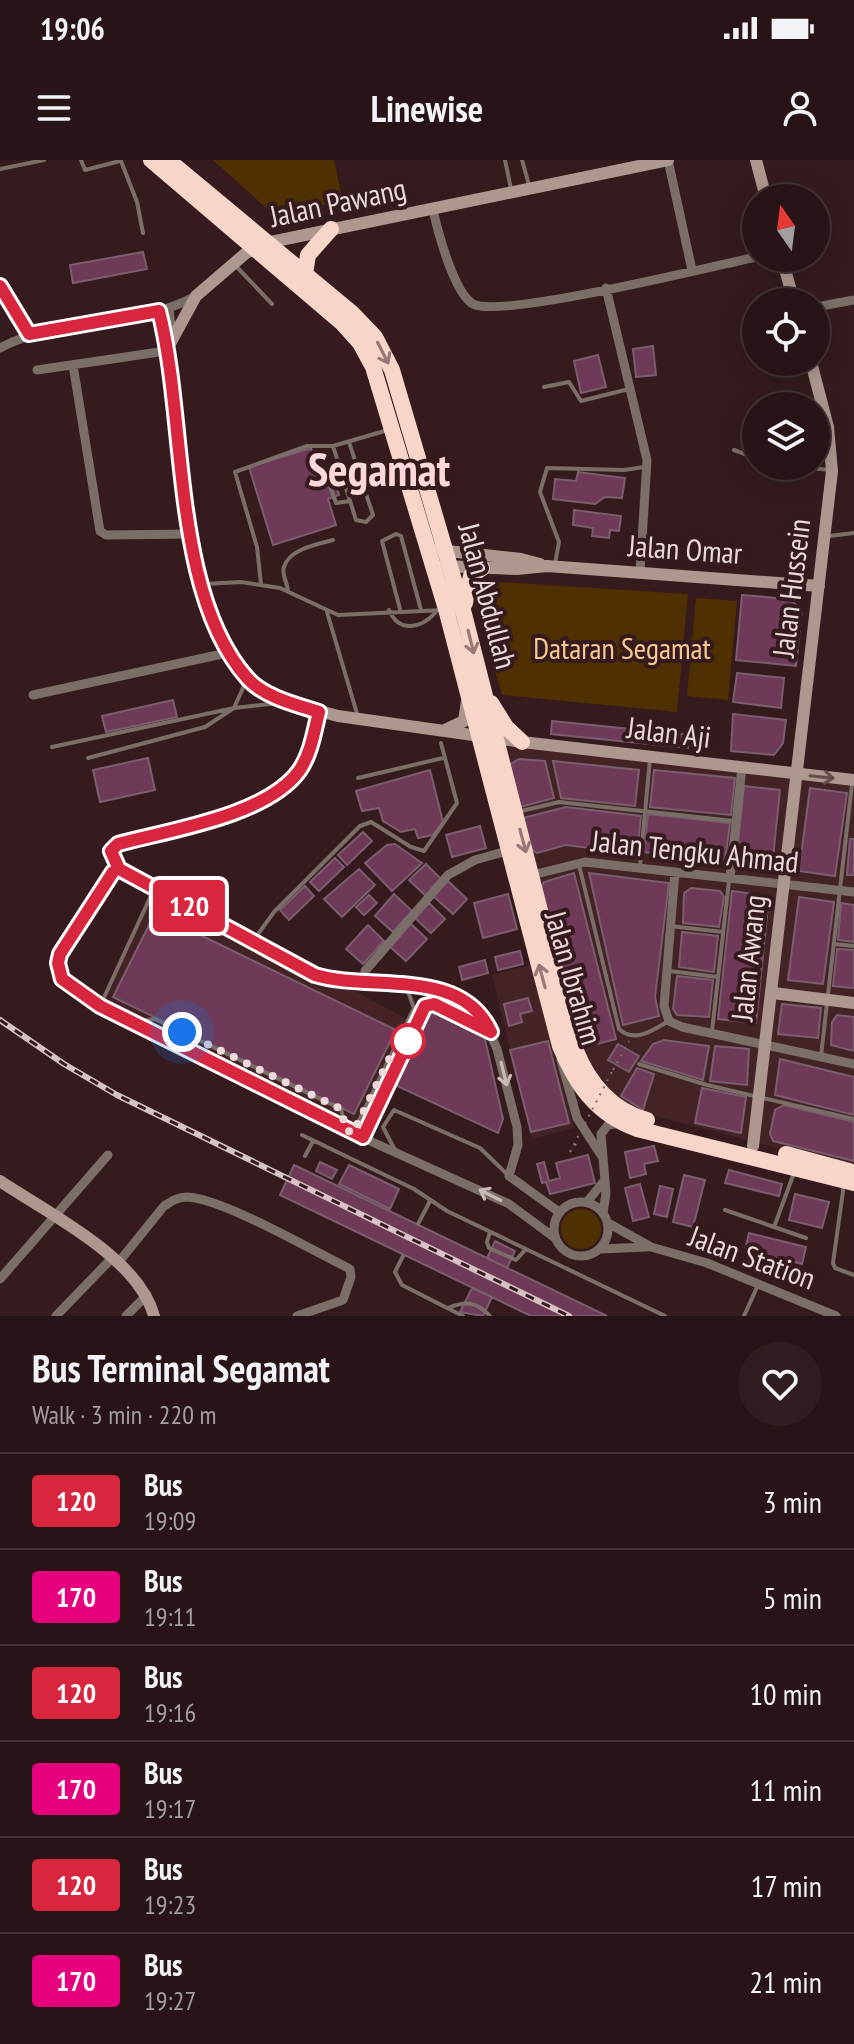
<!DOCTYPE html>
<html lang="en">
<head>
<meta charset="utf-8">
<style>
  body { margin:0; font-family:"PT Sans Narrow",sans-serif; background:#301d1f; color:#f1f3f6; height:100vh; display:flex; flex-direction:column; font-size:30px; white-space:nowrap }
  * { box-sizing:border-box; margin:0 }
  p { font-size:26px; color:#a59ea1 }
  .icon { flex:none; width:44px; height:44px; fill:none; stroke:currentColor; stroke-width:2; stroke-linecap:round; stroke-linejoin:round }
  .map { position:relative; height:1156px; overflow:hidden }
  .details { display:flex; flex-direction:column; background:#281416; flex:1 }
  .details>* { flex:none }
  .badge { padding:0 16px; border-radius:6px; font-size:28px; line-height:52px }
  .needle { width:52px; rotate:346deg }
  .fabs { position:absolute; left:742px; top:24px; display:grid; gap:16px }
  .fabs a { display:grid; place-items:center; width:88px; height:88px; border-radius:50%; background:#281416; box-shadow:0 4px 20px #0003,0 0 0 2px #443335; font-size:40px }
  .you { position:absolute; width:40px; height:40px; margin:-20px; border:6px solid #fff; border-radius:50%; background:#1a73e8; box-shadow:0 0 0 12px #1a73e833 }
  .map>.badge { position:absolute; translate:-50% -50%; box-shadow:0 0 0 4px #fff }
  .round { display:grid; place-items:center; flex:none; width:84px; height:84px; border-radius:42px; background:#301d1f }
  .headline { display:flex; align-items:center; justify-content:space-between; height:136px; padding:0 32px }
  h1 { font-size:38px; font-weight:700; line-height:60px }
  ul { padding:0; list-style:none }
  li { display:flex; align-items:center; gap:24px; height:96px; padding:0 32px; border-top:2px solid #443335 }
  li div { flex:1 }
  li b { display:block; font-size:30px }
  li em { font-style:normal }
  li .badge { min-width:88px; font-weight:700; text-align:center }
  .status { display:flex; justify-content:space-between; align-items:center; height:56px; padding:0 40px; background:#281416; direction:ltr }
  .status svg { height:22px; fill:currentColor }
  header { display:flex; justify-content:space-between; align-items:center; height:104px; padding:0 32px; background:#281416; font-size:36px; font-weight:700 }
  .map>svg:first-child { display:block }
  .built { fill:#432326 }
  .green { fill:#4f3000 }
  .building { fill:#6e3a58; stroke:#7a5e6d; stroke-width:2 }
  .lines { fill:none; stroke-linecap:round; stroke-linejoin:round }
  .path { stroke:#867072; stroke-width:2; stroke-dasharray:2 6; stroke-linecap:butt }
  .lane { stroke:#7b6e68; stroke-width:4 }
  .street { stroke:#7b6e68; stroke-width:9 }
  .secondary { stroke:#ad978f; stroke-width:12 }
  .highway { stroke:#f7d5c9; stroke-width:16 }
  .rail-casing { stroke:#d6c2c4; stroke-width:6 }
  .rail { stroke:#351b1e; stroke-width:3; stroke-dasharray:9; stroke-linecap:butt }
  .path-bridge { stroke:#867072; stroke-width:2; stroke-dasharray:2 6; stroke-linecap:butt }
  .oneway { stroke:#967874 }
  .oneway2 { stroke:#654d4b }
  .oneway3 { stroke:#cab9b8 }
  .line-casing { stroke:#fff; stroke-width:18 }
  .line { stroke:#d7263d; stroke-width:12 }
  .walk { stroke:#ecd9da; stroke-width:8; stroke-dasharray:0 14.4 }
  .stop-dot { fill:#fff; stroke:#d7263d; stroke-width:4 }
  .labels { text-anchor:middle; stroke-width:8; stroke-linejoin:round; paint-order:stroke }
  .street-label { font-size:30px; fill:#ecd9da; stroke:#351b1e }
  .park-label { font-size:30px; fill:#f9c991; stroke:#351b1e }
  .town-label { font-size:46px; font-weight:bold; fill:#fdd8da; stroke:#351b1e }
</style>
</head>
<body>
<div class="status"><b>19:06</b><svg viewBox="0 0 49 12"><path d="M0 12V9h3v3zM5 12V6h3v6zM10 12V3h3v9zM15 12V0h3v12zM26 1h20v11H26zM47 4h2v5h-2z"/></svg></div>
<header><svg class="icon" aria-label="menu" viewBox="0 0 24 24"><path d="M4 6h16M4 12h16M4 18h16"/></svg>Linewise<svg class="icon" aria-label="person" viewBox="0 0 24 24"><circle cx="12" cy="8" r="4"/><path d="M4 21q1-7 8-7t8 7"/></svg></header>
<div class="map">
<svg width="854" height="1156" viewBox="0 0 854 1156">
  <rect width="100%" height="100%" fill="#351b1e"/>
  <path class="built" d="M503,586L854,626V1008L640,952L626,946L594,914L581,888Z
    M158,724L410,861L353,977L100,852Z
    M532,804L574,968L532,979L492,815Z"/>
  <path class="green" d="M213,0H334L343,42L275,56Z
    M484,421L688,434L677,552L502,535L472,433Z
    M696,438L737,441L728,540L687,536Z
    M561 1069a20 20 0 1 1 40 0a20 20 0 1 1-40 0Z"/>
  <path class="building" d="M143,92L147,109L73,123L70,105Z
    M653,186L656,215L636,217L633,189Z
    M598,195L606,227L581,233L574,201Z
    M311,288L320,315L332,311L339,335L328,339L336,365L273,385L249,307Z
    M578,312L625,318L622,338L605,337L595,344L553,339L555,319L576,321Z
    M574,350L621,356L619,371L610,370L609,378L592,376L593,368L573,365Z
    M742,435L789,439L802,450L796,506L736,500Z
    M737,513L784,518L781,548L733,542Z
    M173,540L177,557L106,572L102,556Z
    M733,554L786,560L783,583L774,595L731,591Z
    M552,561L690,575L688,588L551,574Z
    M148,598L155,630L100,642L93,610Z
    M519,599L545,601L554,638L520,647L509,605Z
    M553,601L639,610L635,646L561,638Z
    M430,610L443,662L433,675L418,678L415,669L401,672L383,661L379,648L362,651L356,631Z
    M654,610L735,618L731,655L650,647Z
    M744,626L780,630L772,707L736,703Z
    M810,628L847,633L835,716L799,711Z
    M566,647L641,656L637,694L566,685L537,693L531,689L523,658Z
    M648,654L730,663L725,701L644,692Z
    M480,666L486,688L452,697L446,675Z
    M363,672L372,681L347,705L338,695Z
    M850,679H854V715H847Z
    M395,684L422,703L392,731L365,703L387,685Z
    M335,698L344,707L319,731L310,722Z
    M426,704L442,720L426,736L409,720Z
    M359,709L375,725L342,757L324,739Z
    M574,713L616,879L581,888L541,727L544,722Z
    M589,713L669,723L655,837L659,856L623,865Z
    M447,720L467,739L453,754L432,735Z
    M305,726L314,736L289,760L280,750Z
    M691,728L720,731L724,737L719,767L683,763L684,733Z
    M732,731L769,736L756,863L718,859Z
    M394,734L412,751L393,772L375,756Z
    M508,734L517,769L483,778L474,743Z
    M369,735L377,743L364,755L356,747Z
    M799,737L834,742L823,824L788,820Z
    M429,743L445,759L431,773L415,758Z
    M841,743L854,745V782L838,780Z
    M155,753L396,870L354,954L113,837Z
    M410,763L427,779L406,801L389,786Z
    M368,765L384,781L363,804L346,789Z
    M682,772L718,776L714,812L679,807Z
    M837,789L854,790V828L833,826Z
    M520,791L523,804L498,810L495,797Z
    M485,800L488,813L462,820L459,807Z
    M677,816L713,820L709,857L677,855L673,849Z
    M528,838L532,851L520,854L522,862L509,866L504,844Z
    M782,844L821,848L818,878L778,874Z
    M429,849L484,875L503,959L498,973L393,924Z
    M837,855L854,857V891L831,885L832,862Z
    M664,880L709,886L703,920L641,901L653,884Z
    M548,881L569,963L531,972L510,890Z
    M618,884L639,896L629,912L608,900Z
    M715,886L749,889L747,925L710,921Z
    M780,899L854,917V955L775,935Z
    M637,908L654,914L643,950L621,936Z
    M702,928L746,937L741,973L695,963Z
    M784,945L854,962V1001L773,981L770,974L775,950Z
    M654,986L658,1001L644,1004L646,1014L630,1018L625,992Z
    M588,995L595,1023L550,1034L546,1022L542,1023L537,1004L544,1002L549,1021L560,1018L556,1003Z
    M320,1002L337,1010L332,1019L316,1011Z
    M294,1005L607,1156H531L280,1035Z
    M349,1005L399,1029L390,1049L339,1024Z
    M729,1010L782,1024L779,1036L725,1023Z
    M684,1015L705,1020L693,1067L673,1062Z
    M640,1024L649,1057L633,1061L625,1028Z
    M660,1026L673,1029L667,1057L654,1054Z
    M795,1034L829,1042L822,1068L789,1060Z
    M749,1073L806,1087L802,1104L745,1090Z
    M495,1081L515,1091L507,1108L487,1098Z
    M472,1128L492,1137L483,1156L460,1152Z"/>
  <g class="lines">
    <path class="path" d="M613,910L629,881
      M570,992L579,980"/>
    <path class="lane" d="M81,0L85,10L120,1
      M505,0L511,29
      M522,0L529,25
      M121,1L137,42L143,73
      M0,9L44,0
      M235,105L272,144
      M0,126L29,174
      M544,227L569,222L581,241L629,229
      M333,286L356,360L366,362L373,355L349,282
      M734,290L756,298
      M339,305L327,318L336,343L350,341
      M792,306L830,310
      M829,376L854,373
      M555,404L559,382L540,332L547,308L624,310L644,307
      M204,424L241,422L280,428L338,455L444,450
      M261,424L257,387L235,312L307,286H333L388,270
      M288,432C288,423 281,415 284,407C289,389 318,384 333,380
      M400,449L382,381L396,374L401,376L421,450
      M389,450C399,473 421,469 436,452
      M327,452L358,557
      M52,587L234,548L247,519
      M88,598L205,567L234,548L279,543
      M358,618L443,598
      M517,652L559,642L734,661
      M579,705L619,869C634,883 652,871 667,862
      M640,706L650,599
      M670,766L723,772
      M253,781L274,752L360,666L371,662L411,687L424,691L457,643L441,583
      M834,784L854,786
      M669,811L718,817
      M101,844L154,729
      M134,862L155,859L341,949L345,967
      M712,871L729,721
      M821,896L852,624
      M639,904L707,925L854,959
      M353,973L414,848L406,826
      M302,975L414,1029L447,1051L665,1156
      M363,977L425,846L434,844L487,870
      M395,990L383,967L394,950L480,988L509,1016
      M305,996L313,981
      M844,1024L833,1103L835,1108L854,1115
      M725,1050L806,1078
      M418,1064L430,1041
      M774,1067L794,1013
      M490,1072L487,1082L489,1088L516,1100L526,1089
      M403,1096L395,1112L402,1125L463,1156
      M448,1148C465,1141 476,1141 490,1156
      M744,1156L758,1125"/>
    <path class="street" d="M668,0L692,110
      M433,50C438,72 454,133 473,144C500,159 714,106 756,97
      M606,128L647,300L640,412
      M816,147L854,140
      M169,148L172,177
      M0,188C61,155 136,169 196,136
      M73,205L100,371L106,375L192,374
      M37,210L166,191L159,151
      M33,535L227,493
      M119,709L111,691L118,684C170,670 267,655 299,610C311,594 314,572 319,552
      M675,712L664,846L669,861L682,867L854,904
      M532,715L585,702L854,732
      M730,718L742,607
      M365,811L448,715L475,700L510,690
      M561,900L577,958L601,995
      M554 1069a27 27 0 1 1 54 0a27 27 0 1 1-54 0Z
      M587,1042L604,1021
      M603,1053L606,1033L601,974L608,965L621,963
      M608,1063L651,1087L707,1103L836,1156
      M555,1078L509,1044L326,961L100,846L68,826L59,812L60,794L107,717L119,709L315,815L339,820L427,826L481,853L497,889L517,967L518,985L509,1016L559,1052
      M600,1089L647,1087
      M118,1103L164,1046C172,1041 178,1037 187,1037C222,1038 315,1092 350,1109L351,1117L343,1140L297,1156
      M0,1119L108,995
      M56,1156L112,1098
      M126,1156L147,1135"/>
    <path class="secondary" d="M668,0L266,83L246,93L196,136L166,191L192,374L207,443L222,484L247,518L286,542L338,556L522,582L854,620
      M756,0L766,38
      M782,98L794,142
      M429,389L521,399L540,404
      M443,406L517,409L547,406L819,426
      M445,570L464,561L467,541
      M773,833L854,843
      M753,986L832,311L828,267L811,202
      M0,1021C49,1054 138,1097 154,1156"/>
    <path class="highway" d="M151,0L342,163L360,183L373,207L446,449L560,886C577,926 596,954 637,969L854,1023
      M168,0L353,154L375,177L392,210L464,454L576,891C589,923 612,951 647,960
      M305,114L308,95L331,69
      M465,443L471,416L482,408
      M491,543L506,567L522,582
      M786,994L849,1011"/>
    <defs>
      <path id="rail" d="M0,860L64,904L117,935L569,1156"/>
    </defs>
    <use href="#rail" class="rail-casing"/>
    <use href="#rail" class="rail"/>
    <path class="path-bridge" d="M570,992L613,910"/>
  </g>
  <defs><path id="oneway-shaft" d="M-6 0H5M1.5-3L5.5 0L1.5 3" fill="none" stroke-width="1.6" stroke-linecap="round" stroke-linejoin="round" transform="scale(2)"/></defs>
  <g class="oneway">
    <use href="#oneway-shaft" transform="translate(383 193) rotate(63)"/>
    <use href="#oneway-shaft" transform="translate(471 482) rotate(76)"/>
    <use href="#oneway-shaft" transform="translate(523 681) rotate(75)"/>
    <use href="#oneway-shaft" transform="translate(542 816) rotate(-105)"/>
  </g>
  <use class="oneway2" href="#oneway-shaft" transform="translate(822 617) rotate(6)"/>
  <g class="oneway3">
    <use href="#oneway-shaft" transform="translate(504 914) rotate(76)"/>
    <use href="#oneway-shaft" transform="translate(490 1035) rotate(-153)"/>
  </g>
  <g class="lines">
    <defs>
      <path id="line" d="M0,126L29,174L159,151C187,260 171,433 248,519C264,537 297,545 319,552C314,572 311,594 299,611C266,656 170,670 118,684L111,691L119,709L315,815C371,832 461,806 491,872L434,844L425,846L363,977L100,846L62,819L58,803L60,794L113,712"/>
    </defs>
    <use href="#line" class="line-casing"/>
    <use href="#line" class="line"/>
    <path class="walk" d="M182,872L341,949L346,970L353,973L402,873L408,881"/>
  </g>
  <circle class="stop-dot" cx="408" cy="881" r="16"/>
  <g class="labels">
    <g class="street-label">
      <text transform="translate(338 43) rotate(-12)" y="10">Jalan Pawang</text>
      <text transform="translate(685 390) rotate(4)" y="10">Jalan Omar</text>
      <text transform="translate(792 428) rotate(-83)" y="10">Jalan Hussein</text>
      <text transform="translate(487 436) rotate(75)" y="10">Jalan Abdullah</text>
      <text transform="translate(669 573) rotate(7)" y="10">Jalan Aji</text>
      <text transform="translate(695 692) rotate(6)" y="10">Jalan Tengku Ahmad</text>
      <text transform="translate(749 798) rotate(-84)" y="10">Jalan Awang</text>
      <text transform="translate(573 818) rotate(74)" y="10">Jalan Ibrahim</text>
      <text transform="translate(752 1098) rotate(20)" y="10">Jalan Station</text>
    </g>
    <g class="park-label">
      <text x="622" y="499">Dataran Segamat</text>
    </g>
    <g class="town-label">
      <text x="379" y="326">Segamat</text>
    </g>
  </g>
</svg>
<div class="fabs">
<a><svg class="needle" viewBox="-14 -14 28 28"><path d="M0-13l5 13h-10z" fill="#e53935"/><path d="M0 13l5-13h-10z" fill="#a59ea1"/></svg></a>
<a><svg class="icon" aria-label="locate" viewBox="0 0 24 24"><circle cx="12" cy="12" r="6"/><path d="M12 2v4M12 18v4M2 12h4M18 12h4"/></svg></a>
<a><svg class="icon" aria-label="layers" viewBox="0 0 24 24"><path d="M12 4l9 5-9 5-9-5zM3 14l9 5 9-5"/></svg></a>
</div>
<div class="you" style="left:182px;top:872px"></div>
<b class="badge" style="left:189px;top:746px;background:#d7263d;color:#fff">120</b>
</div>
<section class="details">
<div class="headline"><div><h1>Bus Terminal Segamat</h1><p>Walk · 3 min · 220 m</p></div><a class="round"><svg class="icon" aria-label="heart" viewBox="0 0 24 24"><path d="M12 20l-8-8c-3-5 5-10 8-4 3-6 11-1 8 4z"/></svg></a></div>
<ul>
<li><span class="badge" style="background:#d7263d;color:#fff">120</span><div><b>Bus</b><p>19:09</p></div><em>3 min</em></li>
<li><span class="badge" style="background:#e6007e;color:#fff">170</span><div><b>Bus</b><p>19:11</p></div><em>5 min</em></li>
<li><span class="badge" style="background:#d7263d;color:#fff">120</span><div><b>Bus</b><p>19:16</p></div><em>10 min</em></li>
<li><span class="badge" style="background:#e6007e;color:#fff">170</span><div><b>Bus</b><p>19:17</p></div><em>11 min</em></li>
<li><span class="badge" style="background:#d7263d;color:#fff">120</span><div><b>Bus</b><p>19:23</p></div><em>17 min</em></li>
<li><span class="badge" style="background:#e6007e;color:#fff">170</span><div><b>Bus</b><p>19:27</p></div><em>21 min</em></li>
</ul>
</section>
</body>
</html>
